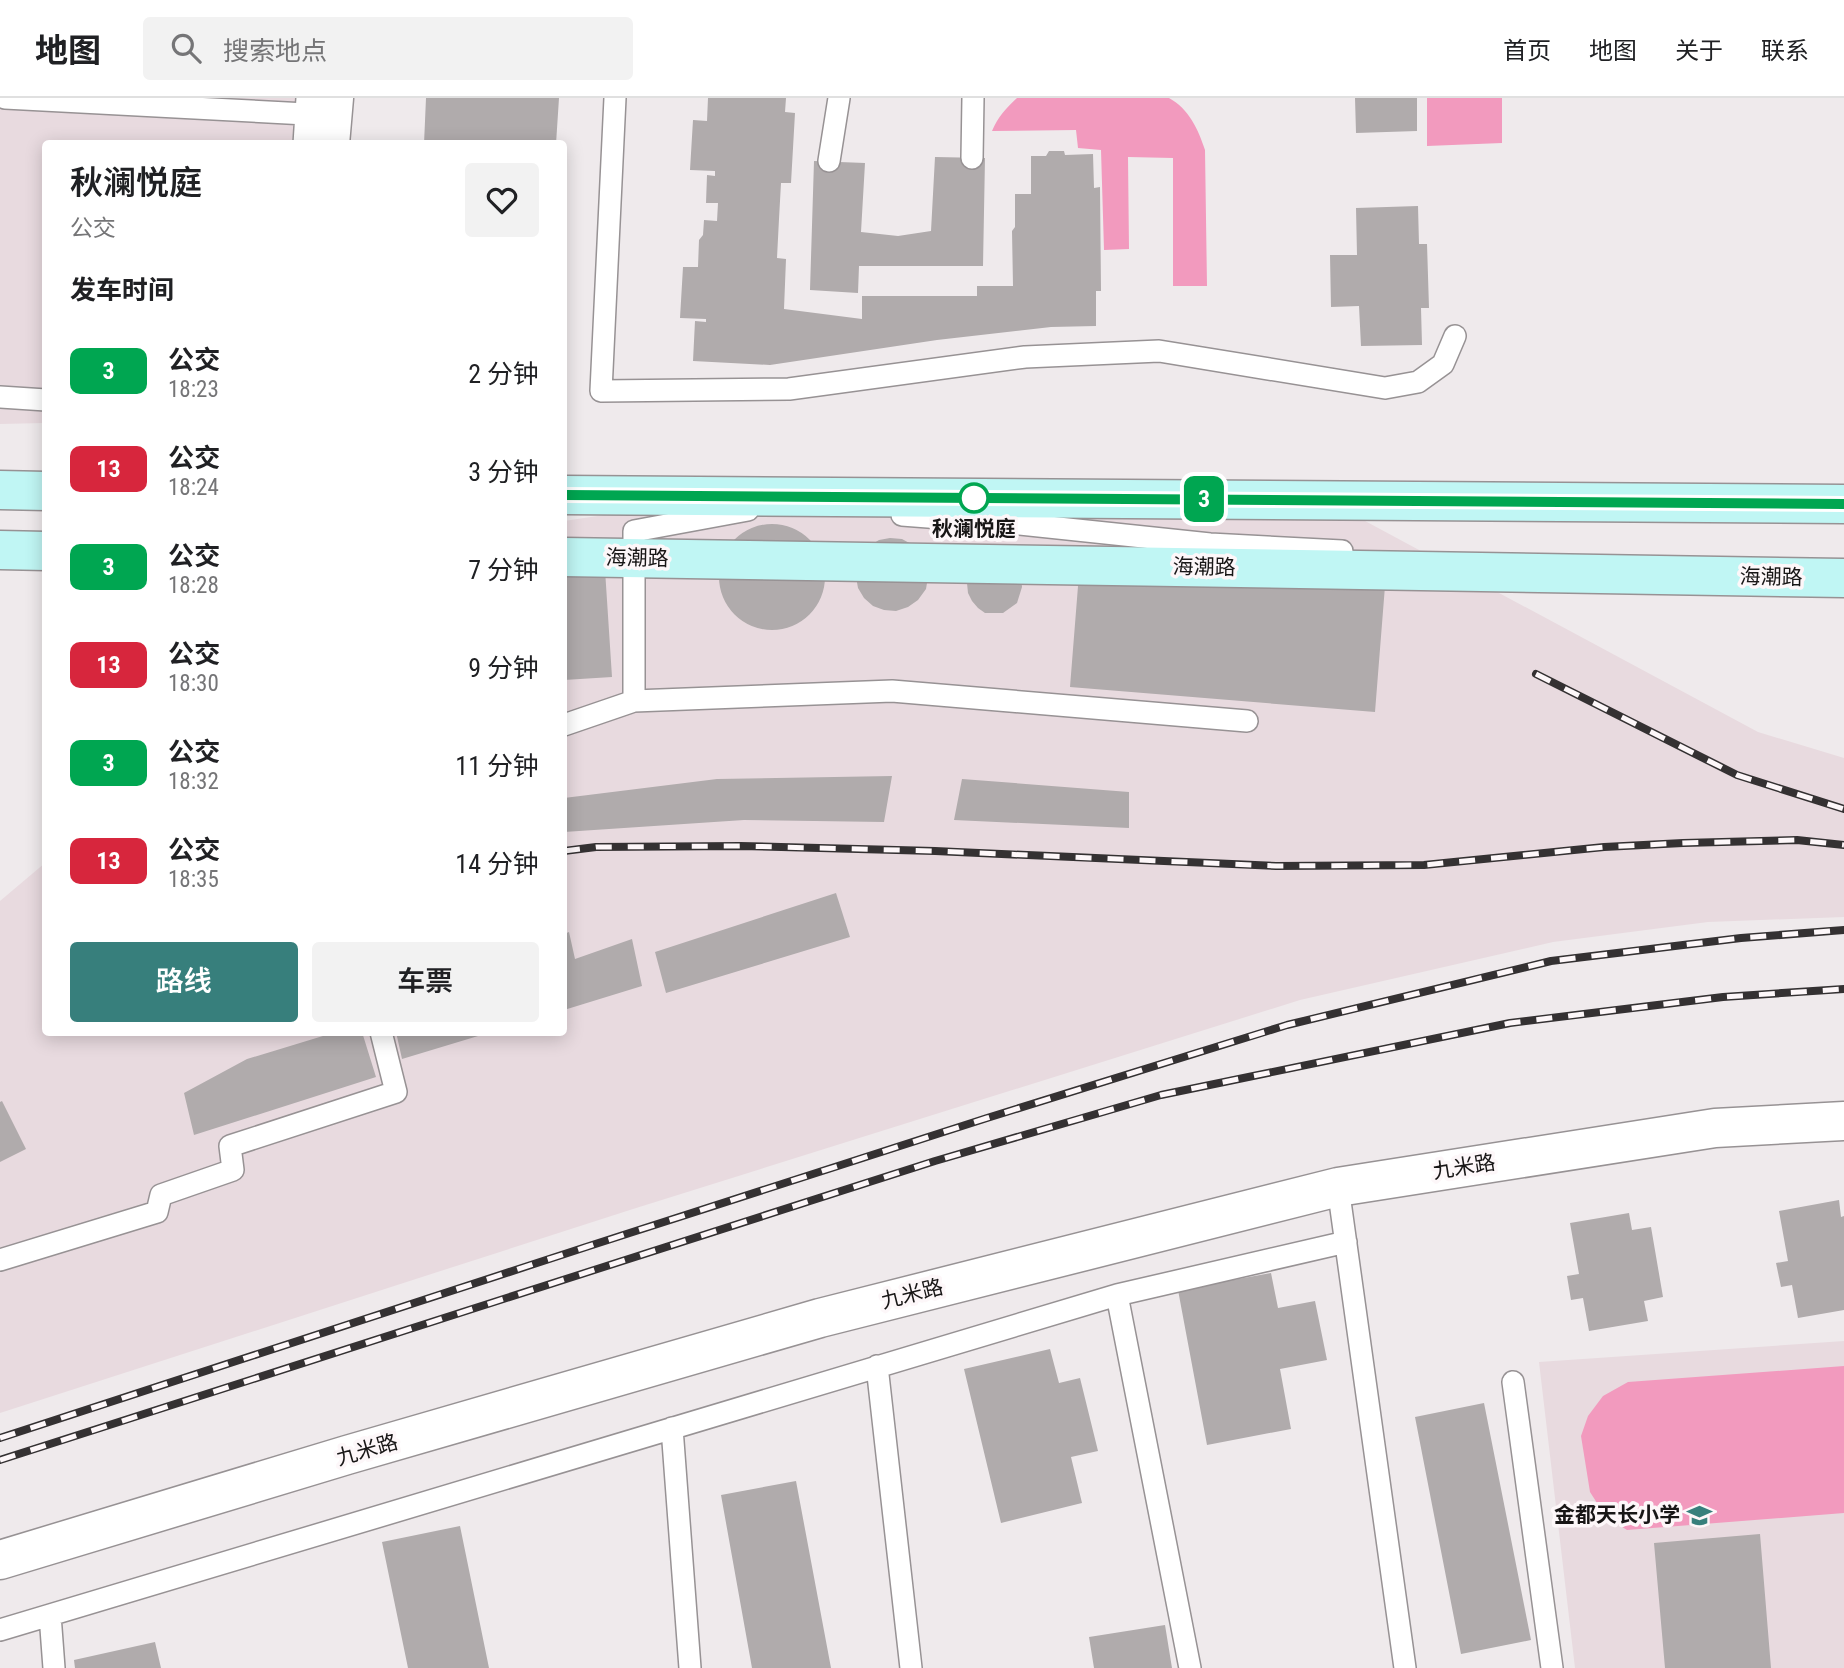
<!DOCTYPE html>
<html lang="zh">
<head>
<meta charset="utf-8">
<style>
  body { margin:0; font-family:"Roboto Condensed","Noto Sans SC",sans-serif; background:#f2f2f2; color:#202124; height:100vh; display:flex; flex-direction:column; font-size:26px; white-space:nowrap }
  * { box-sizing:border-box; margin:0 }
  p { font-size:23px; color:#757577 }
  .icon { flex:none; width:38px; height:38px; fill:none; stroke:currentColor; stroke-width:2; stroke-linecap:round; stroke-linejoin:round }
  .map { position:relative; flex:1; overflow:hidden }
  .drawer { position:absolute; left:42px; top:42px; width:525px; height:896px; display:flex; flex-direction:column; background:#fff; border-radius:7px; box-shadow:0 4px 18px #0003 }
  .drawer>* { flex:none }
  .badge { padding:0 14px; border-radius:10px; font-size:24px; line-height:46px }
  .map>.badge { position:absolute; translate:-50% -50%; box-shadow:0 0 0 4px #fff }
  h2 { padding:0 28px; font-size:26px; line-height:63px }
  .round { display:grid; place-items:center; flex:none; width:74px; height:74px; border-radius:7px; background:#f2f2f2 }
  .summary { display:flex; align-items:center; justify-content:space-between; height:119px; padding:0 28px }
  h1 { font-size:33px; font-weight:600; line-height:52px }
  .action { display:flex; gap:14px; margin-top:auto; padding:14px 28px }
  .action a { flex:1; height:80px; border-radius:7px; background:#377f7c; color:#fff; font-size:28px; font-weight:600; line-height:80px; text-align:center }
  .action a+a { background:#f2f2f2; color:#202124 }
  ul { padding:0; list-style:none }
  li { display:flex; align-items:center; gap:21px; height:98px; padding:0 28px }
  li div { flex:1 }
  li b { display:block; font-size:26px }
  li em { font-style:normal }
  li .badge { min-width:77px; font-weight:700; text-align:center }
  header { display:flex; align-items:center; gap:42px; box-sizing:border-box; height:98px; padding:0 35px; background:#fff; border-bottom:2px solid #e0e0e0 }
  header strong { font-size:33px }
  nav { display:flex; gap:38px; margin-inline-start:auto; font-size:24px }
  .search { width:490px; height:63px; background:#f2f2f2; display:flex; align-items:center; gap:18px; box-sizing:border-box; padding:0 24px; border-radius:7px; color:#757577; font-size:26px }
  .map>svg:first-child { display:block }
  .built { fill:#e8dadf }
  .green { fill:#f29abe }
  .building { fill:#b0abac }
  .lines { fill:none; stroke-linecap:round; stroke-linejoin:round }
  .lane-casing { stroke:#979294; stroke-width:24 }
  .street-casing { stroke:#979294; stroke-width:41 }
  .secondary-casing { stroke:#979294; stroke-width:41 }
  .lane { stroke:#fff; stroke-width:21 }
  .street { stroke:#fff; stroke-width:38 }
  .secondary { stroke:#c0f6f4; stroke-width:38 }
  .rail-casing { stroke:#343132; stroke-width:8 }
  .rail { stroke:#fdf7f9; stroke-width:5; stroke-dasharray:16; stroke-linecap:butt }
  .line-casing { stroke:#fff; stroke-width:16 }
  .line { stroke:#00a651; stroke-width:10 }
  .stop-dot { fill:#fff; stroke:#00a651; stroke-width:3.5 }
  .labels { text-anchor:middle; stroke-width:7; stroke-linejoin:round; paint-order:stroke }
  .stop-label { font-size:21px; font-weight:bold; fill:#181616; stroke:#fdf7f9 }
  .street-label { font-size:21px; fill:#181616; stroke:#fdf7f9 }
  .poi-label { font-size:21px; font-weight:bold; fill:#181616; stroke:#fdf7f9; text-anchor:end }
</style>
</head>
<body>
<header>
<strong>地图</strong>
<div class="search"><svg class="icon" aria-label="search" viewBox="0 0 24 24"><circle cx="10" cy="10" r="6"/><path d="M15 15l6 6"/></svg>搜索地点</div>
<nav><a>首页</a><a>地图</a><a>关于</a><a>联系</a></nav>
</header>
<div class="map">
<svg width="1844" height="1570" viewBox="0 0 1844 1570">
  <rect width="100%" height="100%" fill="#efeaec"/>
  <path class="built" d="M0,0H296L292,45L46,46L45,325L0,326Z
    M805,387L1313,395L1758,634L1844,660V819L1708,824L1553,844L1300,902L633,1111L0,1315V803L45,765L46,934H564V423Z
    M1844,1243V1570H1575L1539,1264Z"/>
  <path class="green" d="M1017,0H1169C1189,11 1198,31 1205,52L1207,188H1173V60L1128,59L1129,151L1104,152L1101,52L1078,50L1076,32L992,33C998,19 1006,10 1017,0Z
    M1427,0H1502V45L1427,48Z
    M1844,1268V1415L1627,1432L1606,1419L1590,1394L1581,1338L1588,1318L1603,1298L1628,1284Z"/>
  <path class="building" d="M426,0H559L556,46H424Z
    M708,0H786L785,14L795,15L791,85H781L779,121L777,160L786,161L784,211L862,221V198H977V188H1013L1012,133L1015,129V96H1031V58H1046L1049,53H1064L1065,57L1093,56L1094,90L1100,89L1101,193H1096V228L1051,229L937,242L770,267L693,263L695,223L706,224V221L680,220L683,169H698L699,142L703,137L704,122L717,123L718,105H706L707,77L715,78V73L690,72L693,22L707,23Z
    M1355,0H1417V33L1356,35Z
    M935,59L985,60L983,168H859L858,195L810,192L814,63L865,65L861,134L898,138L931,133Z
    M1418,108L1419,146H1427L1429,210H1421L1422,247L1361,248L1359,208L1331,209L1330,157H1357L1356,110Z
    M719 479a53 53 0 1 1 106 0a53 53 0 1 1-106 0Z
    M890,440L902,441L913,447L928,479L926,491L918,502L908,509L896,513L884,512L873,508L864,500L858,490L856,479L869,448L879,442Z
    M603,441L612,579L564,582V444Z
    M1080,463L1385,488L1375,614L1070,589Z
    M970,477L1021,479L1022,489L1017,505L1003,515H985L978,510L972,503L968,495L967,485Z
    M892,678L884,724L744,722L564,734V700L717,681Z
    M962,681L1129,694V730L954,722Z
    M836,795L850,839L666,895L655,854Z
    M569,834L575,861L632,841L642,888L564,912V836Z
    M336,934H362L376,979L194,1037L184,995L247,961Z
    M396,934H488V935L402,961Z
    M2,1003L26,1051L0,1064V1004Z
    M1839,1102L1841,1119L1844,1118V1212L1798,1220L1792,1187L1781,1189L1776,1165L1788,1163L1779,1113Z
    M1629,1115L1632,1132L1651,1129L1663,1199L1644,1203L1648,1223L1589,1233L1583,1200L1571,1202L1567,1178L1579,1176L1570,1125Z
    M1271,1175L1278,1210L1315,1203L1327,1262L1280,1271L1291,1331L1207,1347L1178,1192Z
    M1050,1251L1059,1285L1080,1280L1098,1353L1071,1359L1082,1405L1001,1425L964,1271Z
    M1484,1305L1531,1542L1461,1556L1415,1319Z
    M796,1383L831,1570H752L721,1397Z
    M460,1428L489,1570H408L382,1444Z
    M1760,1436L1771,1570H1665L1654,1445Z
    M1165,1527L1172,1570H1094L1089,1539Z
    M155,1544L161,1570H75L74,1562Z"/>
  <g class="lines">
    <defs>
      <path id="lane" d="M5,0L306,16
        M615,0L601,293L789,291L1025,259L1159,253L1385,290L1418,284L1443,266L1455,238
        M304,46L307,0
        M972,60L973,0
        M829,63L839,0
        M0,299L46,302
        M902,417L1020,426L1210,446L1342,453
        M634,603V433L748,412
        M564,627L634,603L892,593L1247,623
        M1338,1089L1405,1570
        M0,1162L157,1114L161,1097L233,1072L230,1048L396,994L381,934
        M1117,1197L1190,1570
        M877,1268L911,1570
        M1513,1284L1552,1570
        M672,1330L690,1570
        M50,1517L54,1570
        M0,1532L1117,1197L1346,1144"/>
      <path id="street" d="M330,46L334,0
        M0,1462L347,1357L820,1220L1338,1089L1715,1030L1844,1023"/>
      <path id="secondary" d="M0,392L46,393
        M564,397L1844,406
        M0,452L46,453
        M564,459L1844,480"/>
    </defs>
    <use href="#lane" class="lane-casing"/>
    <use href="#street" class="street-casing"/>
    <use href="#secondary" class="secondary-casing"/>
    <use href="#lane" class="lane"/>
    <use href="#street" class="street"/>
    <use href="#secondary" class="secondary"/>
    <defs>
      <path id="rail" d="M1536,576L1737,677L1844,711
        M564,753L596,749L740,748L935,753L1276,768L1424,767L1604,749L1683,745L1797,742L1844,747
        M0,1340L586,1149L987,1020L1287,927L1551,863L1741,840L1844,832
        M0,1362L935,1063L1161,997L1510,925L1723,899L1844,891"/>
    </defs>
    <use href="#rail" class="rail-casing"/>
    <use href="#rail" class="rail"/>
  </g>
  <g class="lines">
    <defs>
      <path id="line" d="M564,397L1844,406"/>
    </defs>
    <use href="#line" class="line-casing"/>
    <use href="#line" class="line"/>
  </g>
  <defs>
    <symbol id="school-bare" viewBox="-9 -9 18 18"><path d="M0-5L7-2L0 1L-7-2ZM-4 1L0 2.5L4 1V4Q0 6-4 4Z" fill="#377f7c" stroke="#fdf7f9" stroke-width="2.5" paint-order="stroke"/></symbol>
  </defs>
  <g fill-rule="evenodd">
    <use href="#school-bare" x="1682" y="1400" width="35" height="35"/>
  </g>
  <circle class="stop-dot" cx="974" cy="400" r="14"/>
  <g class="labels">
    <g class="stop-label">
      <text x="974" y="438">秋澜悦庭</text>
    </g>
    <g class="street-label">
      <text transform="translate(637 460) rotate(1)" y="7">海潮路</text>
      <text transform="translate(1204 469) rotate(1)" y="7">海潮路</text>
      <text transform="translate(1771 479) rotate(1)" y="7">海潮路</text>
      <text transform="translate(1464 1069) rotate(-9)" y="7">九米路</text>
      <text transform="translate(912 1196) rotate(-14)" y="7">九米路</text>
      <text transform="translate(367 1352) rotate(-16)" y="7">九米路</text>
    </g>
    <g class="poi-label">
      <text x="1680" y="1424">金都天长小学</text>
    </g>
  </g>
</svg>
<b class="badge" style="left:1204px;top:401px;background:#00a651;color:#fff">3</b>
<section class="drawer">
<div class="summary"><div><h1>秋澜悦庭</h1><p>公交</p></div><a class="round"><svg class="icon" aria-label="heart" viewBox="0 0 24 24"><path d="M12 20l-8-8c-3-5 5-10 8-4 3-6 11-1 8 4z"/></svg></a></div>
<h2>发车时间</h2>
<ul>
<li><span class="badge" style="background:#00a651;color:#fff">3</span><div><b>公交</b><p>18:23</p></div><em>2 分钟</em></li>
<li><span class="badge" style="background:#d7263d;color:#fff">13</span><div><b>公交</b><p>18:24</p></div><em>3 分钟</em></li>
<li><span class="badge" style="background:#00a651;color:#fff">3</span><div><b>公交</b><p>18:28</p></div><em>7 分钟</em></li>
<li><span class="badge" style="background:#d7263d;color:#fff">13</span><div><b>公交</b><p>18:30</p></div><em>9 分钟</em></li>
<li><span class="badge" style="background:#00a651;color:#fff">3</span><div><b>公交</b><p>18:32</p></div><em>11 分钟</em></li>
<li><span class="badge" style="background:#d7263d;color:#fff">13</span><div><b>公交</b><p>18:35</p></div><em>14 分钟</em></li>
</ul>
<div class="action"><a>路线</a><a>车票</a></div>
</section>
</div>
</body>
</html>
